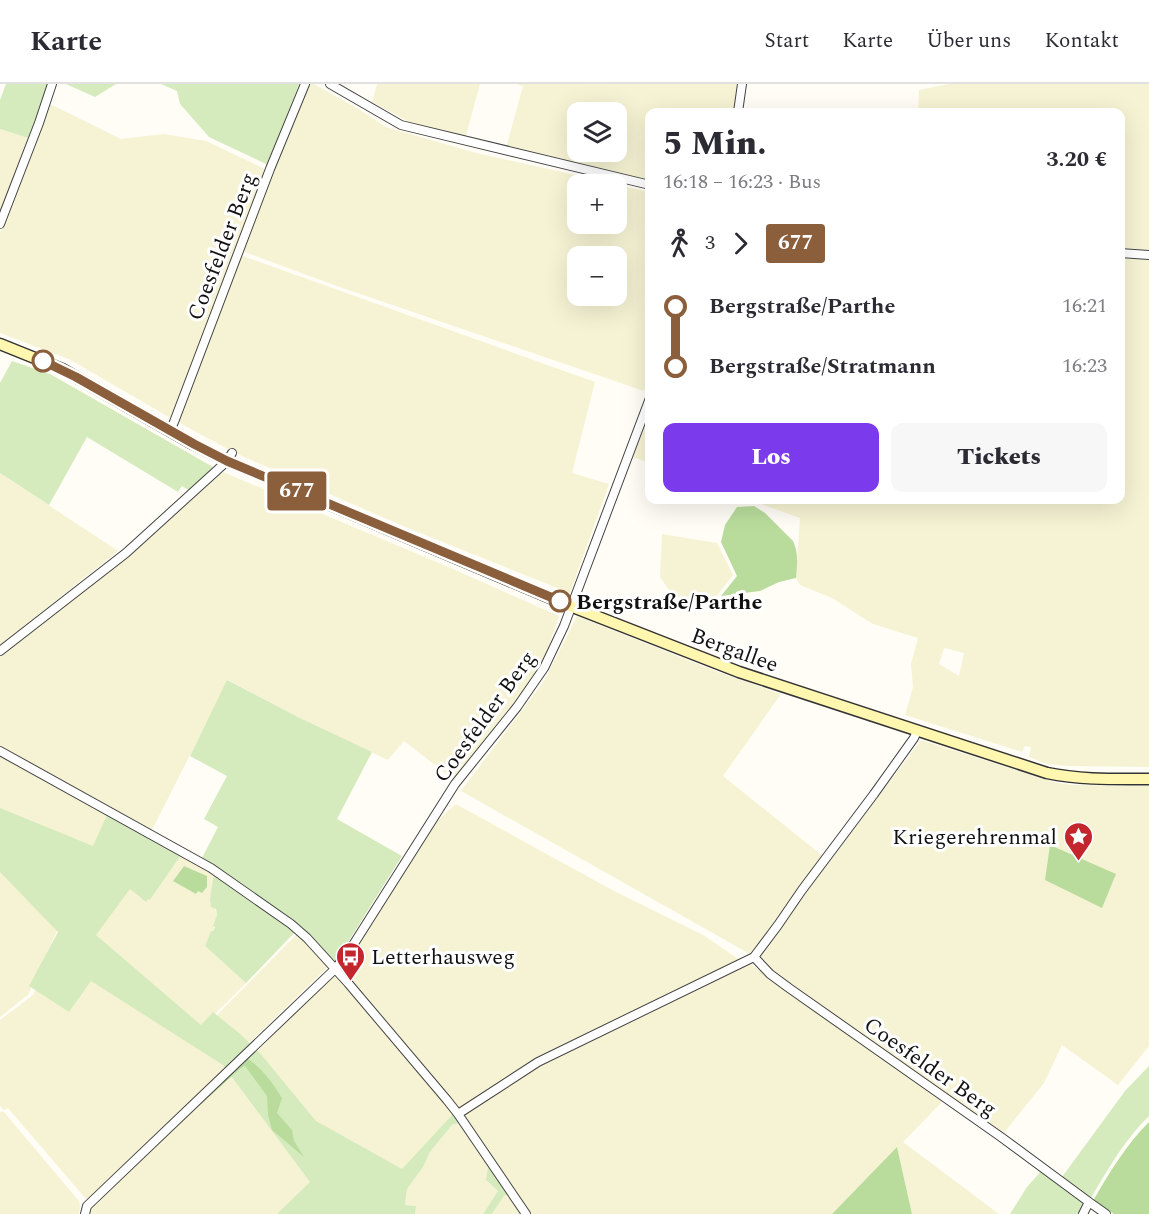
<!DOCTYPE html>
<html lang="de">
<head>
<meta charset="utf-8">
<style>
  body { margin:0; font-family:Spectral,serif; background:#f7f7f7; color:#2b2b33; height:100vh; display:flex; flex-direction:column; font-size:22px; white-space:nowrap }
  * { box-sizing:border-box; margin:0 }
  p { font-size:20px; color:#7c7c81 }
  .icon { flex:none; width:33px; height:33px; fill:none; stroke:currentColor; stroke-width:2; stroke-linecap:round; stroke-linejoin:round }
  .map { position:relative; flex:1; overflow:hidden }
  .drawer { position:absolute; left:645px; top:24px; width:480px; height:396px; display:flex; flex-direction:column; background:#fff; border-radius:12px; box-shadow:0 6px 24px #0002 }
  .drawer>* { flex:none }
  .badge { padding:0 12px; border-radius:4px; font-size:21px; line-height:39px }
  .buttons { position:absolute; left:567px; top:18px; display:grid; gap:12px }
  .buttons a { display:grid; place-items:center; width:60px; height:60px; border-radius:12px; background:#fff; box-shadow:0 6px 24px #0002; font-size:30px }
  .map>.badge { position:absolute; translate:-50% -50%; box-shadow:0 0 0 3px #fff }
  .legs { display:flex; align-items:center; gap:9px; height:66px; padding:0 18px; font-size:20px }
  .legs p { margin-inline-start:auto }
  .overview { display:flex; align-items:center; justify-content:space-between; height:102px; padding:0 18px }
  h1 { font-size:33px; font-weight:800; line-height:45px }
  .button { display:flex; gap:12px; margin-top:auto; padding:12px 18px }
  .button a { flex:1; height:69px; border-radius:12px; background:#7c3aed; color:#fff; font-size:24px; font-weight:800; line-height:69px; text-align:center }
  .button a+a { background:#f7f7f7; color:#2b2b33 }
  ul { padding:0 18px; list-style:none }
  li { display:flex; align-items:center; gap:21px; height:60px; font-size:22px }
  li i { display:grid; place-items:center; width:9px; height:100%; margin:0 8px; background:currentColor }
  li i::after { content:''; width:15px; height:15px; margin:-8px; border:4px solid; border-radius:50%; background:#fff }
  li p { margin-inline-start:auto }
  li:first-child i { background:linear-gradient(#0000 50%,currentColor 0) }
  li:last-child i { background:linear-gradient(currentColor 50%,#0000 0) }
  header { display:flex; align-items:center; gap:36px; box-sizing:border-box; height:84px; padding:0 30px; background:#fff; border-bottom:2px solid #e1e1e2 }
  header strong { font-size:28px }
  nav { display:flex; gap:33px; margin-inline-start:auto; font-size:21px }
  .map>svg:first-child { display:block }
  .farmland { fill:#f6f3d4; fill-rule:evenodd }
  .green { fill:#d5ebbd }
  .forest { fill:#b9dc9c }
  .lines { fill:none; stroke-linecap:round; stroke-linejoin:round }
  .street-casing { stroke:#444; stroke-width:10 }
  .secondary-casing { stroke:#333; stroke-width:13 }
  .street { stroke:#fff; stroke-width:8 }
  .secondary { stroke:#fff6b0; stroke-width:10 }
  .line-1-casing { stroke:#fff; stroke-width:14 }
  .line-1 { stroke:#8b5e3c; stroke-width:9 }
  .stop-1-dot { fill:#fff; stroke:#8b5e3c; stroke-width:3 }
  .labels { text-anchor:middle; stroke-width:6; stroke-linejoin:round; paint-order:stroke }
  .street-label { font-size:22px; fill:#111; stroke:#fff }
  .stop-label { font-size:22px; font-weight:bold; fill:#111; stroke:#fff; text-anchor:start }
  .poi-label { font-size:22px; fill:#111; stroke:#fff; text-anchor:end }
</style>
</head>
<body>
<header>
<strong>Karte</strong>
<nav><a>Start</a><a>Karte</a><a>Über uns</a><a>Kontakt</a></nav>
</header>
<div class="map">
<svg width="1149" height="1130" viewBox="0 0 1149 1130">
  <rect width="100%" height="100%" fill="#fffdf5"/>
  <path class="farmland" d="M309,0H314L360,26L386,43L476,69L616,100H578V140H616L617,101L649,108V293L644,307L334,201L242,167L305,2ZM578,172H616V212H578Z
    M377,0H480L465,55L409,38L372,18Z
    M516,0H738L734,28H650L649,97L506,64L523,2ZM578,28H616V68H578Z
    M949,0H1149V166L1121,164L1120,28H918L919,6Z
    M48,19L121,55L164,50L206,57L265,85L172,335L71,276L0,249V149Z
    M0,45L28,54L0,130Z
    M240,171L595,298L572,389L609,400L570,509L403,442L233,368L178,338Z
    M1121,174L1149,176V683L1069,682L1047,680L1029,673L1031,663L1025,662L1022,668L905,631L913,603L911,580L918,554L873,540L832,514L800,501L796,494L800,434L750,416H1120ZM944,564L964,569L959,592L939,580Z
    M649,330V379L633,373Z
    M223,388L446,482L559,532L545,573L523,607L453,695L404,657L388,676L300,634L228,596L151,748L0,664V570L128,471Z
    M0,389L118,467L0,561Z
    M662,450L717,459L733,491L713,517L682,525L660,493Z
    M577,532L718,588L781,610L723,692L824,773L750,870L461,707L544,597Z
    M921,656L1057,699L1073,701L1149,702V962L1118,1001L1062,961L1044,999L1003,1050L761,878L760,870Z
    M0,671L106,729L108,736L95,763L0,725Z
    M456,720L614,807L703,851L740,876L537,975L461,1025H457L339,884L433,740Z
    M0,766L61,838L28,911L0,933Z
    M181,771L216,791L213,794L211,813L217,831L213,848H211L205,862L246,899L202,943L92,850L132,799L150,816ZM184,782L207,792V803L204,807H198L196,810L174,797Z
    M297,850L328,881V883L249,959L214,934Z
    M745,881H752L942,1018L903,1058L999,1130H912L897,1064L832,1130H530L463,1034L464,1028L540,980Z
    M86,892L226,982L88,1115H86L8,1024L4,1026L0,1022V936L33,911L37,902Z
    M331,892L336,893L345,903L413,981L453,1030L362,1130H89L92,1122L185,1033L200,1021L241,984Z
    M3,1027L79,1117L80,1122L79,1130H0V1028Z
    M459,1039L490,1083L498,1107L483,1130H415V1122L405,1121L407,1104L418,1090L430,1068L452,1041Z
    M509,1110L522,1130H492L504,1112Z"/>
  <path class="green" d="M6,0H49L28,54L0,45V16Z
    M66,0H116L95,13Z
    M161,0H299L268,81L209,53L180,20L177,7Z
    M12,277L50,290L213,383L190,407L182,402L178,408L87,353L49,421L0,389V299Z
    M227,596L300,634L372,668L337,735L402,772L336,877L333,878L292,835L201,776L218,743L204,735L227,692L190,672Z
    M0,724L93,762L108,729L181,771L150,816L148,815L146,818L130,805L96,851L201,941L213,928L239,949L259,968L316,1037L402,1085L453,1030L459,1039L452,1041L430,1068L423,1083L407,1105L405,1121L416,1122L415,1130H277L310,1098L223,981L91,897L69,928L29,902L58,848L0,788Z
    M216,791L286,839L295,848L246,899L205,862L211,847H213L215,843L213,842L217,831L216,825L211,823L210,815L213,794Z
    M1149,982V1032C1125,1055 1108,1085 1091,1114L1062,1093L1125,1007Z
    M488,1083H490L509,1110L504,1112L492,1130H483L498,1107L486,1096Z
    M1042,1086L1088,1120L1082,1130H1010L1027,1103Z"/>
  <path class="forest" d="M754,422L765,429L793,457C799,469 797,482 796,494L779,498L760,507L721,512L737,492L721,458L725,441L737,423Z
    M1050,761L1116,790L1102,824L1045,796Z
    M184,782L207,792V803L202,809L198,807L196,810L173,797Z
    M246,974C261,982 273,1000 282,1014L277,1029L292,1046L294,1057L304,1073L272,1046L268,1031L267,1012L245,982L241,984L200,1021L185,1033Z
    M1149,1038V1130H1114L1093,1117C1109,1089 1126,1061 1149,1038Z
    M897,1063L912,1130H832Z"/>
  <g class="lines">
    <defs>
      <path id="street" d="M330,0L401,41L650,101
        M738,28L742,0
        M0,140L39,39L52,0
        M1120,169L1149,171
        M170,347L174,338L270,85L305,0
        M0,567L126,469L214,389L227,377L232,369
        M0,667L211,784L291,840L307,854L348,899L447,1016L458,1030L526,1130
        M754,873L770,890L789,904L1001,1053L1089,1118
        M458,1030L538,978L754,873L778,841L802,806L874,710L914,654L917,647
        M85,1130L87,1122L335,885L348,869L455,700L517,623L544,584L564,542L650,314
        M1083,1130L1089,1118L1106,1130"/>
      <path id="secondary" d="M0,260L62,285L193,360L227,377L560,518L739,588L1047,689C1081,696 1115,695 1149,695"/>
    </defs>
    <use href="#street" class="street-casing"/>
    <use href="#secondary" class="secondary-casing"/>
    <use href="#street" class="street"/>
    <use href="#secondary" class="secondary"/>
  </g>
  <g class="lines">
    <defs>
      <path id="line-1" d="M43,277L76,293L194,360L227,377L560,517"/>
    </defs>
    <use href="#line-1" class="line-1-casing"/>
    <use href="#line-1" class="line-1"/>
  </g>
  <defs>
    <symbol id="sight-pin" viewBox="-11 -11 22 30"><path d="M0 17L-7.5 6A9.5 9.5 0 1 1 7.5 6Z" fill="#c4262e" stroke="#fff"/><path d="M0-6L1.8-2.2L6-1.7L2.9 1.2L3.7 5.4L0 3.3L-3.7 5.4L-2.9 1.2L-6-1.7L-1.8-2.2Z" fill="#fff"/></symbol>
    <symbol id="bus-pin" viewBox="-11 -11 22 30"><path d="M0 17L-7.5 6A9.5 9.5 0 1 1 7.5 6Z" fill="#c4262e" stroke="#fff"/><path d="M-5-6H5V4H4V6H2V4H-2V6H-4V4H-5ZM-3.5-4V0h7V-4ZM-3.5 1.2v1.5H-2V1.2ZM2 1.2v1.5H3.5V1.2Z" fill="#fff"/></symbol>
  </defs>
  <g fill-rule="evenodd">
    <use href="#sight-pin" x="1062" y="736" width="33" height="45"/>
    <use href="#bus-pin" x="334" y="856" width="33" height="45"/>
  </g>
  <g class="stop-1-dot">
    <circle cx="43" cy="277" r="10"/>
    <circle cx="560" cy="517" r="10"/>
  </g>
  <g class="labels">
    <g class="street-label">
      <text transform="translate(221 162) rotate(-69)" y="8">Coesfelder Berg</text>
      <text transform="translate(735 565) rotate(20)" y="8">Bergallee</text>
      <text transform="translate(484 632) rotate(-54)" y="8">Coesfelder Berg</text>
      <text transform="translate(931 982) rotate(35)" y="8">Coesfelder Berg</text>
    </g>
    <g class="stop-label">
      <text x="576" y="525">Bergstraße/Parthe</text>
    </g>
    <g class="poi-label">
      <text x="1057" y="760">Kriegerehrenmal</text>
      <text x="371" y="880" text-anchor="start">Letterhausweg</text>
    </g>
  </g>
</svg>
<div class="buttons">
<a><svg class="icon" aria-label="layers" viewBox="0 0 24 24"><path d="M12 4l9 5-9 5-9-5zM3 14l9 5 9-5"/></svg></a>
<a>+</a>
<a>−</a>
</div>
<b class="badge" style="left:297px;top:407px;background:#8b5e3c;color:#fff">677</b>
<section class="drawer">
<div class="overview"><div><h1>5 Min.</h1><p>16:18 – 16:23 · Bus</p></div><b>3.20 €</b></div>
<div class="legs"><svg class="icon" aria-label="walk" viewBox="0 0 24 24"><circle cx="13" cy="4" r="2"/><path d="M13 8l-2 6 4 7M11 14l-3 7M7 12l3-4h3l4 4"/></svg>3<svg class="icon" aria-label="forward" viewBox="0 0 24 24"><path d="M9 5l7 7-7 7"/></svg><b class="badge" style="background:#8b5e3c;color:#fff">677</b></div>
<ul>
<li><i style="color:#8b5e3c"></i><b>Bergstraße/Parthe</b><p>16:21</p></li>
<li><i style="color:#8b5e3c"></i><b>Bergstraße/Stratmann</b><p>16:23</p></li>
</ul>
<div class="button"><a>Los</a><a>Tickets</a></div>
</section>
</div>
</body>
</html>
